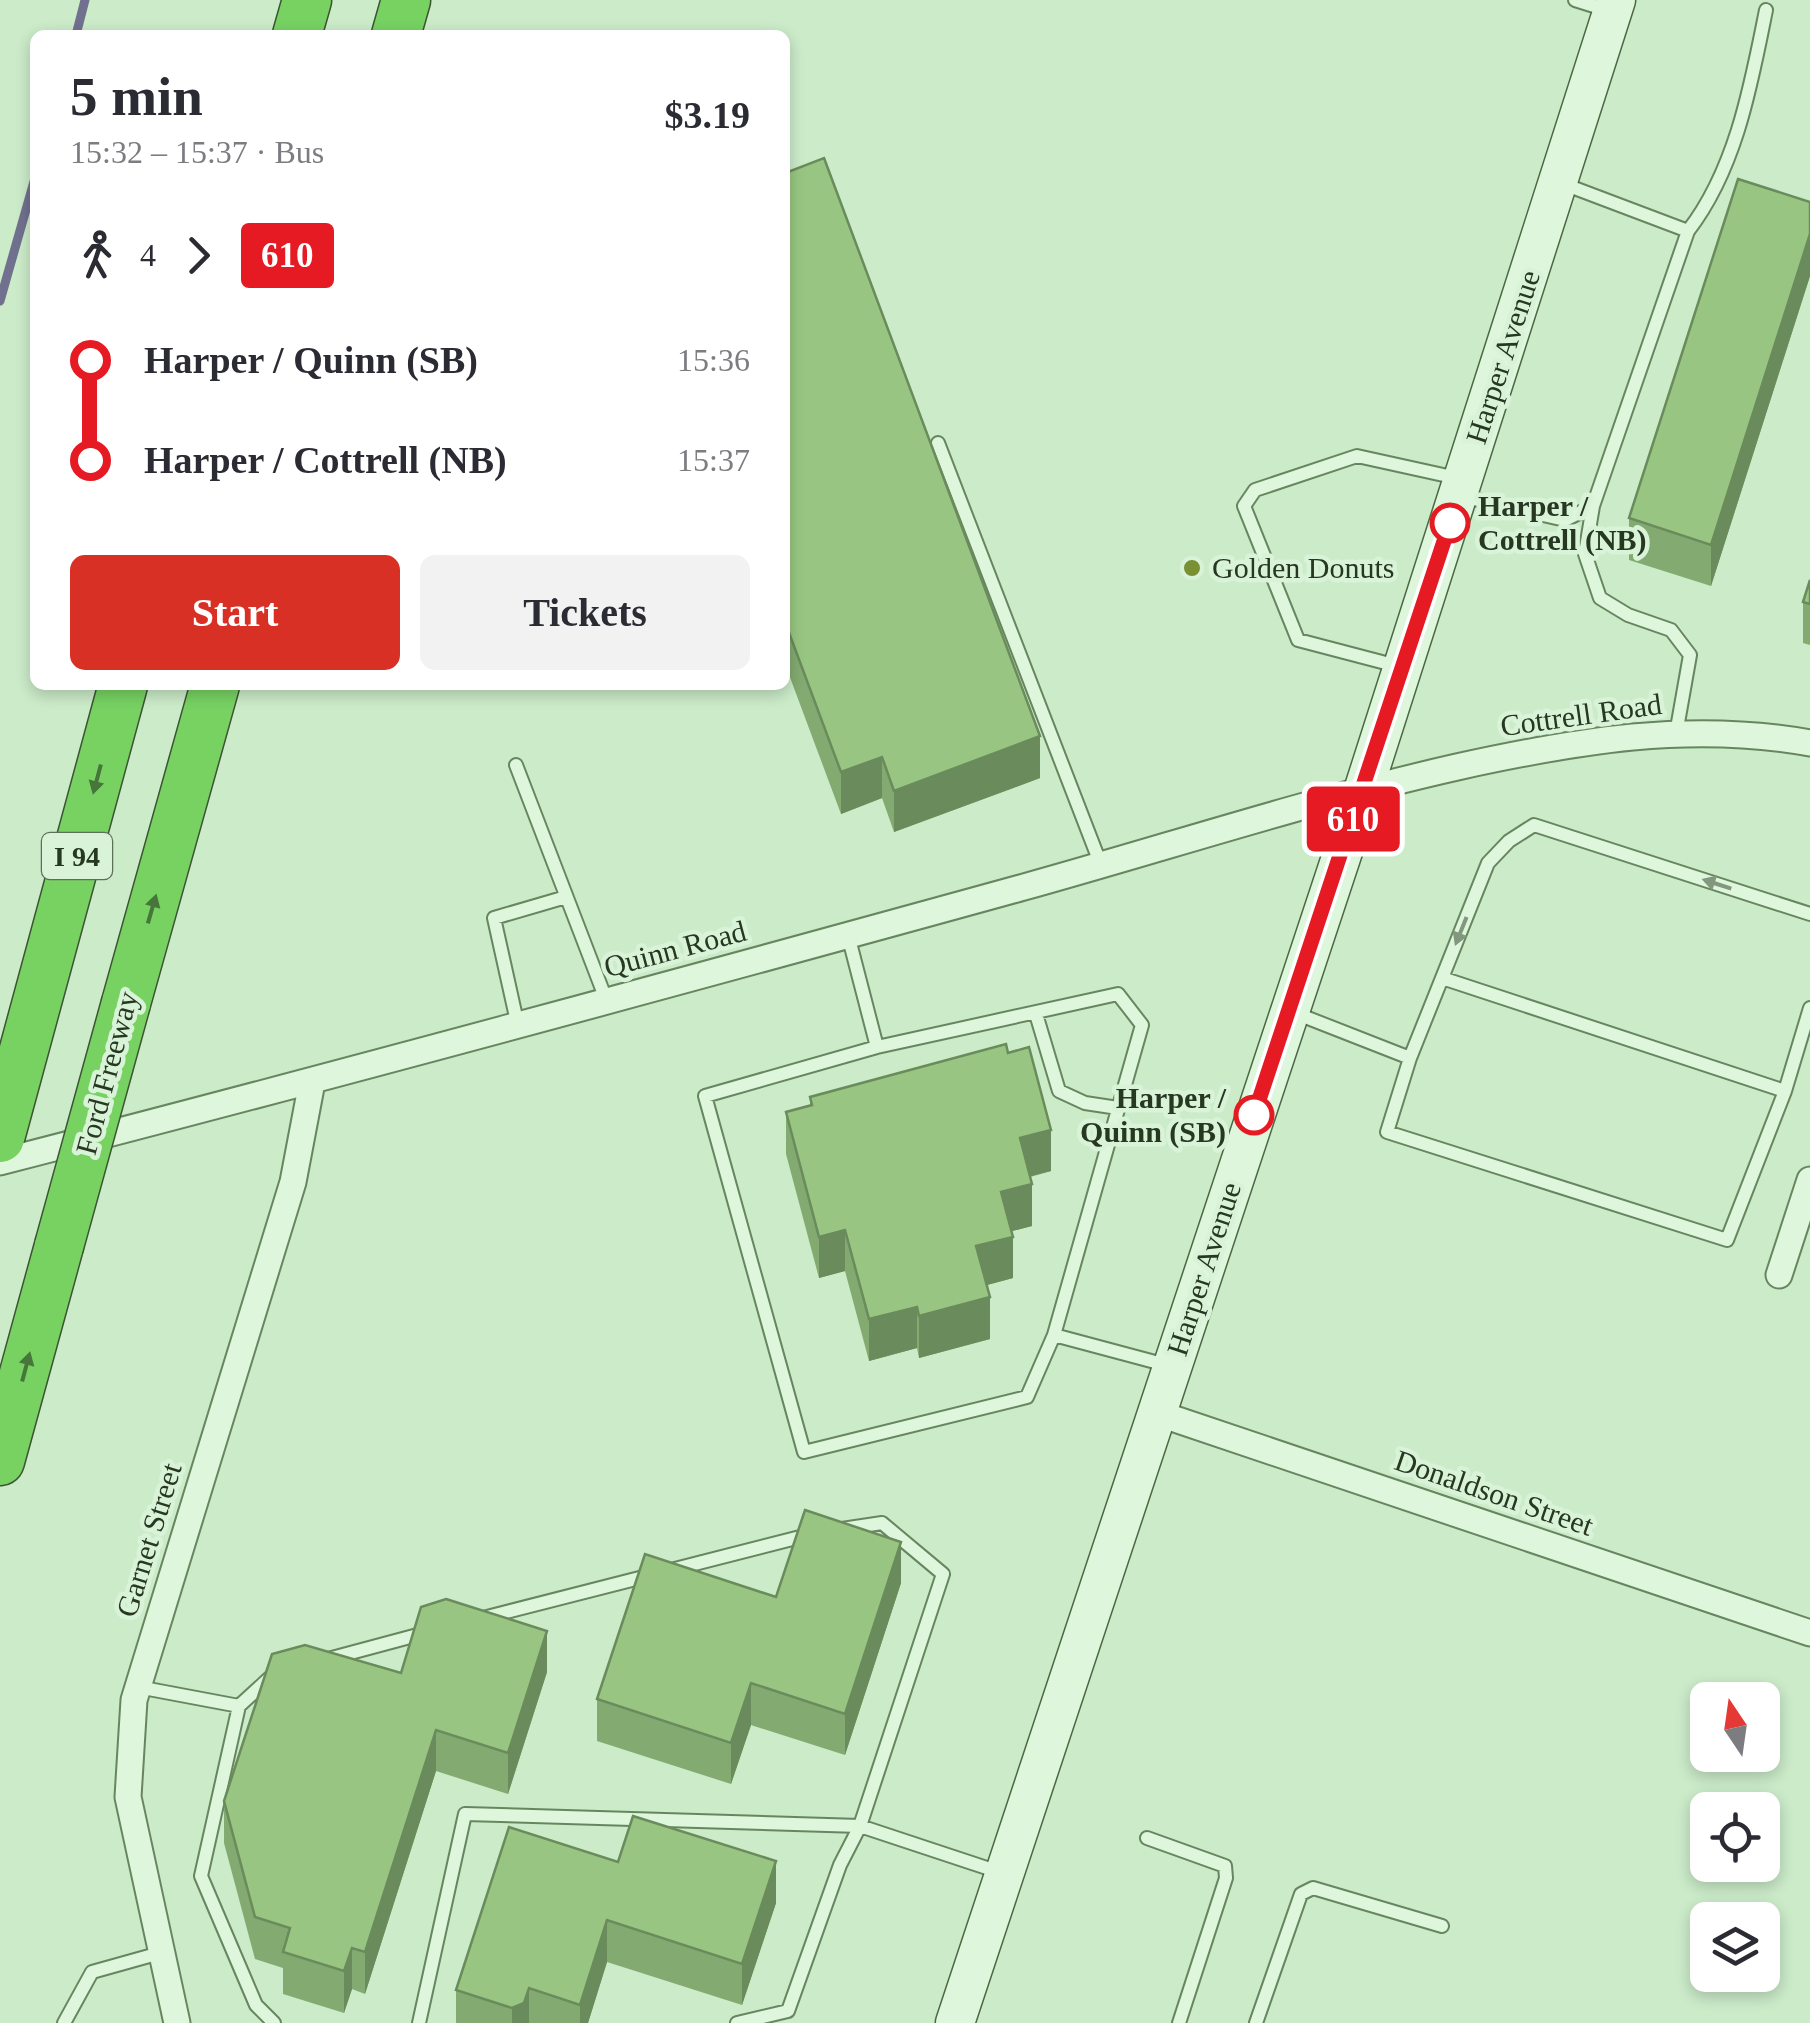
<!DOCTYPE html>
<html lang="en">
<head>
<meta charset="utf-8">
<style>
  body { margin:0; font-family:"Times New Roman",serif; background:#f2f2f3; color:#2b2b33; height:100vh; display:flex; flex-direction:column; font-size:38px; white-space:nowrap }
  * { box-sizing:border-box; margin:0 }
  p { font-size:32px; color:#7c7c81 }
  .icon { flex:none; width:55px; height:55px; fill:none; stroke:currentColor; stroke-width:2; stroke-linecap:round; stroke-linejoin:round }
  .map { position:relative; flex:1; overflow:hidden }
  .sheet { position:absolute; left:30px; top:30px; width:760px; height:660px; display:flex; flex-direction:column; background:#fff; border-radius:15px; box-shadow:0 5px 15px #0003 }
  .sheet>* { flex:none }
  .badge { padding:0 20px; border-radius:8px; font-size:35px; line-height:65px }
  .needle { width:65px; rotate:347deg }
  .buttons { position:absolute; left:1690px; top:1682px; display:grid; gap:20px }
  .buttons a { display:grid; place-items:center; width:90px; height:90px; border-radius:15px; background:#fff; box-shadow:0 5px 15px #0003; font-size:50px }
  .map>.badge { position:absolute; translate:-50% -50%; box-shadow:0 0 0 5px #fff }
  .legs { display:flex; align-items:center; gap:15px; height:110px; padding:0 40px; font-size:32px }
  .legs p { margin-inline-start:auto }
  .head { display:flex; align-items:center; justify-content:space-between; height:170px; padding:0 40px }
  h1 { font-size:55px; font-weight:600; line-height:75px }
  .cta { display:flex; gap:20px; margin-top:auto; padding:20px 40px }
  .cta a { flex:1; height:115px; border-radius:15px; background:#d93025; color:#fff; font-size:40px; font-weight:600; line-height:115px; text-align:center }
  .cta a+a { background:#f2f2f3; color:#2b2b33 }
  ul { padding:0 40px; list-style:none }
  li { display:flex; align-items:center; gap:35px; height:100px; font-size:38px }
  li i { display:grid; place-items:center; width:15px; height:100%; margin:0 12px; background:currentColor }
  li i::after { content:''; width:25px; height:25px; margin:-12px; border:8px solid; border-radius:50%; background:#fff }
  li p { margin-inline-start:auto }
  li:first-child i { background:linear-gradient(#0000 50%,currentColor 0) }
  li:last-child i { background:linear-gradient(currentColor 50%,#0000 0) }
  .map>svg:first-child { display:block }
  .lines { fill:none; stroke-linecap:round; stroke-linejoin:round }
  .stream { stroke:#71708e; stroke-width:9 }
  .lane-casing { stroke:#67865f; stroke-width:16 }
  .street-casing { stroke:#67865f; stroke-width:29 }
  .secondary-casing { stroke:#4b6842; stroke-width:41 }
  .highway-casing { stroke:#3c5433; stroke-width:51 }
  .lane { stroke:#ddf6dc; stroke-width:12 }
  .street { stroke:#ddf6dc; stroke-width:25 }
  .secondary { stroke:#ddf6dc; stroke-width:38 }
  .highway { stroke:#77d262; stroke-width:48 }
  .highway-bridge-casing { stroke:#3c5433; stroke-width:51; stroke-linecap:butt }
  .highway-bridge { stroke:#77d262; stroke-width:48 }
  .wall { fill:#83aa70 }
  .shaded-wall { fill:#6a8b5b }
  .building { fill:#98c682; stroke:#6a8b5b; stroke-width:2.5 }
  .oneway { fill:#47763b }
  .oneway2 { fill:#82977e }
  .line-1-casing { stroke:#fff; stroke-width:22 }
  .line-1 { stroke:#e51a23; stroke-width:15 }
  .stop-1-dot { fill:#fff; stroke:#e51a23; stroke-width:5 }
  .poi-dot { fill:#799034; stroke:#d9f3d8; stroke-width:4 }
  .labels { text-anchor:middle; stroke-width:9; stroke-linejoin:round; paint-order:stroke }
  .shield { fill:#d9f3d8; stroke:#5c7058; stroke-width:2.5 }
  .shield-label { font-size:28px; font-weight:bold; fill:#273821 }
  .street-label { font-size:30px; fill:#273821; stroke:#d9f3d8 }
  .stop-label { font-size:30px; font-weight:bold; fill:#273821; stroke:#d9f3d8; text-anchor:start }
  .poi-label { font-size:30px; fill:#273821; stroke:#d9f3d8; text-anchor:start }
</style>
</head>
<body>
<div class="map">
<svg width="1810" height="2023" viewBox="0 0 1810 2023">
  <rect width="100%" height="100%" fill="#cbebc9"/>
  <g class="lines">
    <path class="stream" d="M76,35L85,0
      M0,301L35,178"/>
    <defs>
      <path id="lane" d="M1575,0L1610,11
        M1688,231C1736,169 1751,85 1766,10
        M938,443L1101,865
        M1461,496L1565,520L1593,506L1688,231L1561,183
        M1593,506L1585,554L1600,598L1628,615L1671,630L1690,655L1676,734
        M1401,667L1298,640L1244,506L1255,490L1357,456L1457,478
        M516,765L607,1002
        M848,935L877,1047
        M1442,978L1785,1091
        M1295,1013L1410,1058L1387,1132L1727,1240L1785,1091L1810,1008
        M1036,1014L1059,1091L1085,1103L1118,1108
        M518,1026L494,918L566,897
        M1410,1058L1488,863L1509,841L1534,825L1810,914
        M1054,1335L1142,1025L1118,994L877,1047L705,1096L804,1452L1027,1397L1054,1335L1170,1366
        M842,1529L882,1523L943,1574L860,1826L1002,1873
        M483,1618L812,1534
        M328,1659L425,1633
        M138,1687L239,1706L275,1673
        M239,1706L201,1876L256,2005L274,2023
        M1147,1838L1225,1866L1226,1878L1179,2023
        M64,2023L92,1972L160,1953
        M419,2023L465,1814L860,1826L840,1865L788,2011L737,2023
        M1256,2023L1301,1894L1313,1888L1442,1926"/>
      <path id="street" d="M0,1162C342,1074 683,981 1024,887C1168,847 1311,800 1457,767C1575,741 1690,721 1810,743
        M1779,1275L1810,1180
        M1157,1413L1810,1633
        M177,2023L128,1797L134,1700L293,1182L312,1082"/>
      <path id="secondary" d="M955,2023L1364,788L1616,0"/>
      <path id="highway" d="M297,35L307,0
        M396,35L406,0
        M126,1003L215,685
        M0,1138L123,685
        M0,1461L59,1246"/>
    </defs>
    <use href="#lane" class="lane-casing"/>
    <use href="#street" class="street-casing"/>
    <use href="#secondary" class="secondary-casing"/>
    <use href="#highway" class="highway-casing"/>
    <use href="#lane" class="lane"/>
    <use href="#street" class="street"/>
    <use href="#secondary" class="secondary"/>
    <use href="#highway" class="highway"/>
    <defs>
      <path id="highway-bridge" d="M59,1246L126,1003"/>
    </defs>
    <use href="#highway-bridge" class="highway-bridge-casing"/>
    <use href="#highway-bridge" class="highway-bridge"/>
  </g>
  <path class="wall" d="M785,173L1040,778L894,832L882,798L841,814L785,664Z
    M1810,202V276L1711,586L1629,560V518Z
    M1810,580V645L1803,643V602Z
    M1008,1053L1051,1171L1030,1177L1032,1226L1012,1231L1013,1278L987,1285L990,1339L919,1358L917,1348L869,1361L845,1271L819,1278L786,1154V1112L810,1106V1097Z
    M901,1583L845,1755L751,1725L731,1784L597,1741V1699L776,1597Z
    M547,1672L508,1794L436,1771L365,1994L352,1989L344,2013L283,1994V1968L255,1959L224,1843V1801Z
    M618,1862L776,1903L742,2005L607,1962L588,2023H456V1990Z"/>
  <path class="shaded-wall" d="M1810,234V276L1711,586V545Z
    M1040,736V778L894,832V791Z
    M882,757V798L841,814V772Z
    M1051,1130V1171L1020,1179V1138Z
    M1032,1184V1226L1001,1234V1192Z
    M845,1230V1271L819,1278V1237Z
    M1013,1237V1278L976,1288V1246Z
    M990,1297V1339L919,1358V1316Z
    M917,1307V1348L869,1361V1319Z
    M901,1542V1583L845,1755V1714Z
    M547,1631V1672L508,1794V1753Z
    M751,1683V1725L731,1784V1743Z
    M436,1730V1771L365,1994V1952Z
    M776,1861V1903L742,2005V1964Z
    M607,1920V1962L588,2023H580V2005Z
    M352,1948V1989L344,2013V1971Z
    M529,1988V2023H512V2008Z"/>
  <path class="building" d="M824,158L1040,736L894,791L882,757L841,772L785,622V173Z
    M1738,179L1810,202V234L1711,545L1629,518Z
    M1810,580V604L1803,602Z
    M1006,1044L1008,1053L1029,1047L1051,1130L1020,1138L1032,1184L1001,1192L1013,1237L976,1246L990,1297L919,1316L917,1307L869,1319L845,1230L819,1237L786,1112L812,1105L810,1097Z
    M805,1510L901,1542L845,1714L751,1683L731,1743L597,1699L645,1554L776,1597Z
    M446,1599L547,1631L508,1753L436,1730L365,1952L352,1948L344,1971L283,1952L290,1928L255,1917L224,1801L272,1654L305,1645L401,1673L421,1607Z
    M633,1816L776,1861L742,1964L607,1920L580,2005L529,1988L524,2003L512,2008L456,1990L509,1827L618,1862Z"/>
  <defs><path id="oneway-solid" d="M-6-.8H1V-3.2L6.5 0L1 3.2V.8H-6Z" transform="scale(2.5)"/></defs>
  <g class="oneway">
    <use href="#oneway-solid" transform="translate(97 779) rotate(105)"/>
    <use href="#oneway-solid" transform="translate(152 909) rotate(-74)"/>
    <use href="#oneway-solid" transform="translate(26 1367) rotate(-75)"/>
  </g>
  <g class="oneway2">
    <use href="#oneway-solid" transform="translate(1717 884) rotate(-162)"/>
    <use href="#oneway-solid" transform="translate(1461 931) rotate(112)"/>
  </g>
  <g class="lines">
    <defs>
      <path id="line-1" d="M1254,1115L1450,523"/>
    </defs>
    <use href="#line-1" class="line-1-casing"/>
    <use href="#line-1" class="line-1"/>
  </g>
  <g class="stop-1-dot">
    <circle cx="1450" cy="523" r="18"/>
    <circle cx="1254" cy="1115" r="18"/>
  </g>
  <circle class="poi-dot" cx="1192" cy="568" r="10"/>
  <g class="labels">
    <rect class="shield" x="42" y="833" width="70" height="46" rx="8"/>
    <g class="shield-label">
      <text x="77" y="866">I 94</text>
    </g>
    <g class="street-label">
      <text transform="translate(1503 357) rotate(-72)" y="10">Harper Avenue</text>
      <text transform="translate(1581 715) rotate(-8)" y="10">Cottrell Road</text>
      <text transform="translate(675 949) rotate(-15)" y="10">Quinn Road</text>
      <text transform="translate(107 1073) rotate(-75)" y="10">Ford Freeway</text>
      <text transform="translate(1204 1269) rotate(-72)" y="10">Harper Avenue</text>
      <text transform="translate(1494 1493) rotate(19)" y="10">Donaldson Street</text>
      <text transform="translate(149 1540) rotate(-73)" y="10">Garnet Street</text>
    </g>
    <g class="stop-label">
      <text x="1478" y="516">Harper /<tspan x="1478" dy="34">Cottrell (NB)</tspan></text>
      <text x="1226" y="1108" text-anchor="end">Harper /<tspan x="1226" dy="34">Quinn (SB)</tspan></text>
    </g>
    <g class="poi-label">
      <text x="1212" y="578">Golden Donuts</text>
    </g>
  </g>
</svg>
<div class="buttons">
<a><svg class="needle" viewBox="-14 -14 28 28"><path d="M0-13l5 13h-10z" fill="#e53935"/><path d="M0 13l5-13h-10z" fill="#7c7c81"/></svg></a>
<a><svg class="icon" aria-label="locate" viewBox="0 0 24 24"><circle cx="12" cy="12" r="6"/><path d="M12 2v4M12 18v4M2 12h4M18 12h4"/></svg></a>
<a><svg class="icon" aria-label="layers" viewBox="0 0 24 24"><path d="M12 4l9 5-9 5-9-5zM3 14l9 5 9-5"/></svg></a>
</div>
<b class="badge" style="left:1353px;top:819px;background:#e51a23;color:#fff">610</b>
<section class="sheet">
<div class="head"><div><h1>5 min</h1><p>15:32 – 15:37 · Bus</p></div><b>$3.19</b></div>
<div class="legs"><svg class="icon" aria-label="walk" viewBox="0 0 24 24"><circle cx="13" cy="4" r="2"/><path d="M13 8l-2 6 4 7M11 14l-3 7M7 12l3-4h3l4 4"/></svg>4<svg class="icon" aria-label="forward" viewBox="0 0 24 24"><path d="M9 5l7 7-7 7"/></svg><b class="badge" style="background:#e51a23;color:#fff">610</b></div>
<ul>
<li><i style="color:#e51a23"></i><b>Harper / Quinn (SB)</b><p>15:36</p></li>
<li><i style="color:#e51a23"></i><b>Harper / Cottrell (NB)</b><p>15:37</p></li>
</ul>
<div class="cta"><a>Start</a><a>Tickets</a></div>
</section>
</div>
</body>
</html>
